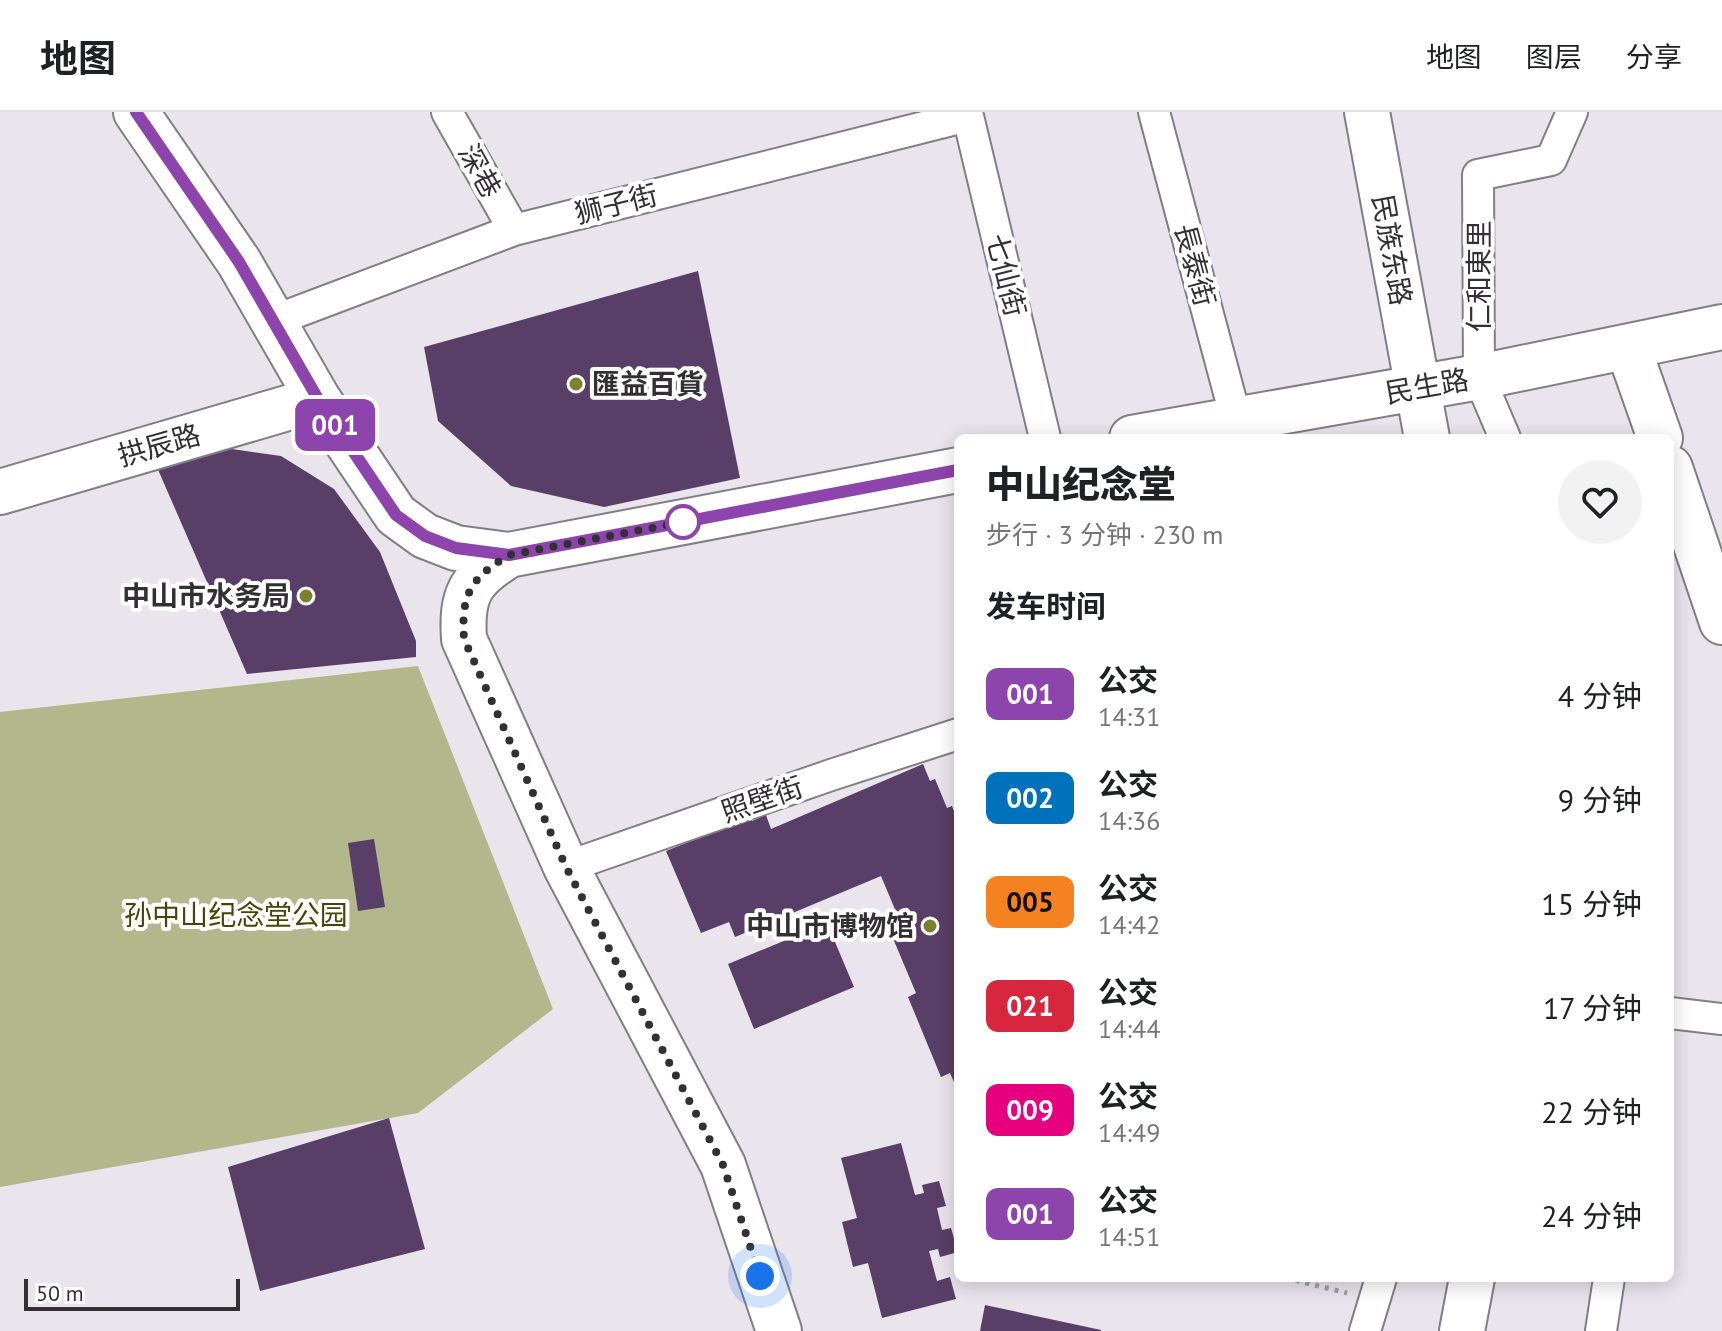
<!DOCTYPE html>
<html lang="zh">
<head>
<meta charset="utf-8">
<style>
  body { margin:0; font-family:"PT Sans","Noto Sans SC",sans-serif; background:#f2f2f2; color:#202124; height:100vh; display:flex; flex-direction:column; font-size:30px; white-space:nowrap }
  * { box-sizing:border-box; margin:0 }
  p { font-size:26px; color:#757577 }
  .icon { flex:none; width:44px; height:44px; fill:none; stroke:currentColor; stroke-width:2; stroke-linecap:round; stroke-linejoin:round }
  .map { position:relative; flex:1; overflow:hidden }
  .sheet { position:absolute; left:954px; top:322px; width:720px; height:848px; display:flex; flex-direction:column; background:#fff; border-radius:12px; box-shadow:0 4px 20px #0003 }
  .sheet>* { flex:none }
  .badge { padding:0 16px; border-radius:12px; font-size:28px; line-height:52px }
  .scale { position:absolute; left:24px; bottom:20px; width:216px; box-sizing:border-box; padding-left:8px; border:4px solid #333034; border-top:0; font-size:22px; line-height:28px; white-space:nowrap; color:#333034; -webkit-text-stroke:6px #fff; paint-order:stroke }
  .you { position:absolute; width:40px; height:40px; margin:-20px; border:6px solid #fff; border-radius:50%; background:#1a73e8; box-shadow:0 0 0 12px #1a73e833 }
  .map>.badge { position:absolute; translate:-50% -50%; box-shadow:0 0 0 4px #fff }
  h2 { padding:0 32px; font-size:30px; line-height:72px }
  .round { display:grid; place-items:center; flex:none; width:84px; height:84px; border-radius:42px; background:#f2f2f2 }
  .summary { display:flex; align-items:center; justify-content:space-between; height:136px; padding:0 32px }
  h1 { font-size:38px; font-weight:800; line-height:60px }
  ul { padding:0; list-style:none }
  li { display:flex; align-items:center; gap:24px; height:104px; padding:0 32px }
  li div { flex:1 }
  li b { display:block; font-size:30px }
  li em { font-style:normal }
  li .badge { min-width:88px; font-weight:700; text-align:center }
  header { display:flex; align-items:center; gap:48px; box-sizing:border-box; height:112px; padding:0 40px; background:#fff; border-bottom:2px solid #e0e0e0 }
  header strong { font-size:38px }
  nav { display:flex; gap:44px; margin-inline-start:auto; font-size:28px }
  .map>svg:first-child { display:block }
  .green { fill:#b3b88c }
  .building { fill:#593f68 }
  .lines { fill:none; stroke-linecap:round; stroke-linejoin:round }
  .street-casing { stroke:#837e86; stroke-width:34 }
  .secondary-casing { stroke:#837e86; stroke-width:48 }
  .path { stroke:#a29da4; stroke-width:5; stroke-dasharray:4 6; stroke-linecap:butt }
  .street { stroke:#fff; stroke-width:30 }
  .secondary { stroke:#fff; stroke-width:44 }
  .line-casing { stroke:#fff; stroke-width:18 }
  .line { stroke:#8e44ad; stroke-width:12 }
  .walk { stroke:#333034; stroke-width:8; stroke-dasharray:0 14.4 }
  .poi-dot { fill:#7b812c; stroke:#fff; stroke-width:3 }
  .stop-dot { fill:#fff; stroke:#8e44ad; stroke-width:4 }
  .labels { text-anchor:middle; stroke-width:8; stroke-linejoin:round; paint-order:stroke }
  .street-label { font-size:28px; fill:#333034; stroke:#fff }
  .poi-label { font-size:28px; font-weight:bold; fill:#333034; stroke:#fff; text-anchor:end }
  .park-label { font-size:28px; fill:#434706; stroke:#fff }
</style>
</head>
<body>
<header>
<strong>地图</strong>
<nav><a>地图</a><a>图层</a><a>分享</a></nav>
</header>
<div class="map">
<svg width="1722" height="1219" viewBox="0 0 1722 1219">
  <rect width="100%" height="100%" fill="#eae4ed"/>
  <path class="green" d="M418,554L553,897L418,1001L0,1075V600Z"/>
  <path class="building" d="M698,159L740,366L604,395L511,374L438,309L424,235Z
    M218,335L281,344L334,377L380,440L416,529V545L247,562L156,353Z
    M923,652L930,669L935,667L947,696L952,694L958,709V979L950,961L941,965L908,885L916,881L892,824L904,819L881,764L735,825L729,810L701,821L666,739L751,705L752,709L766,703L771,717Z
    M374,727L385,795L358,799L348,731Z
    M827,811L854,875L754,917L728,852Z
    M389,1006L425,1137L260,1179L228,1055Z
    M901,1031L915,1083L924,1081L922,1073L939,1069L946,1094L937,1096L942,1118L951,1116L958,1140L940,1145L938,1137L929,1139L937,1169L950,1165L956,1187L882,1206L868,1151L853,1155L842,1110L857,1106L841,1046Z
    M985,1193L1101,1218V1219H980Z"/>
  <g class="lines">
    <defs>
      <path id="street" d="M447,0L514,118
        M967,0L1045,326
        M1154,0L1236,307
        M273,209L514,118L968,4
        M1505,326L1479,265L1478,63L1551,48L1572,0
        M566,755L831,663L958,622
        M1670,901L1722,907
        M1365,1219L1381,1166
        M1601,1219L1609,1166"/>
      <path id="secondary" d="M136,0L239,150L318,287L396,403L425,424L456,436L509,443L958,358
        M1367,0L1427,326
        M1628,235L1660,326
        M1132,326L1479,265L1722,215
        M1670,356L1722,510
        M0,380L318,287
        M509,443C470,467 461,482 464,527L566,755L723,1053L779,1219
        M1462,1219L1472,1166"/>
    </defs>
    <use href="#street" class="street-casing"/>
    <use href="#secondary" class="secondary-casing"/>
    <path class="path" d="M1286,1166L1347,1181"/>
    <use href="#street" class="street"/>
    <use href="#secondary" class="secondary"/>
  </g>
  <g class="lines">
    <defs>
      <path id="line" d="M136,0L239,150L318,287L396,403L425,424L456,436L509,443L958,358"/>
    </defs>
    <use href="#line" class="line-casing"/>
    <use href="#line" class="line"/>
    <path class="walk" d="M683,410L689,409L509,443C470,467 461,482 464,527L566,755L723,1053L760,1164"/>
  </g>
  <g class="poi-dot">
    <circle cx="576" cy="272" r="8"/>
    <circle cx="306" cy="484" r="8"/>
    <circle cx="930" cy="814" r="8"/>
  </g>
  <circle class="stop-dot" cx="683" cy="410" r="16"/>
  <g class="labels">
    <g class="street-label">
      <text transform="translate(480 59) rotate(61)" y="10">深巷</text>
      <text transform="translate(616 92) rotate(-14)" y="10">狮子街</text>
      <text transform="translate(1392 138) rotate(80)" y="10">民族东路</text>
      <text transform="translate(1195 153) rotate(75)" y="10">長泰街</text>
      <text transform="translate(1006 163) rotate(76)" y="10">七仙街</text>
      <text transform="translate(1479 164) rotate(-90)" y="10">仁和東里</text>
      <text transform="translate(1427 274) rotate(-10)" y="10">民生路</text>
      <text transform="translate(159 333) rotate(-16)" y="10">拱辰路</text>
      <text transform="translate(762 687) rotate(-19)" y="10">照壁街</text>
    </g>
    <g class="poi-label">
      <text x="592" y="282" text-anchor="start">匯益百貨</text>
      <text x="290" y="494">中山市水务局</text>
      <text x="914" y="824">中山市博物馆</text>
    </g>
    <g class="park-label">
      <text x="236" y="813">孙中山纪念堂公园</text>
    </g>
  </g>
</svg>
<div class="scale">50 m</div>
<div class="you" style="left:760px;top:1164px"></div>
<b class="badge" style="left:335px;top:313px;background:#8e44ad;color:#fff">001</b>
<section class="sheet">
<div class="summary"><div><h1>中山纪念堂</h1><p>步行 · 3 分钟 · 230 m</p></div><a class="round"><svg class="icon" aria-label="heart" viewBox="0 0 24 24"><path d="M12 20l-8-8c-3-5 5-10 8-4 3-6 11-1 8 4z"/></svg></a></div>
<h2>发车时间</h2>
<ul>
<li><span class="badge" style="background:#8e44ad;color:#fff">001</span><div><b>公交</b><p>14:31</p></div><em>4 分钟</em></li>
<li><span class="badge" style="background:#0072bc;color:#fff">002</span><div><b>公交</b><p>14:36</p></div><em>9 分钟</em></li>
<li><span class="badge" style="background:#f58220;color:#111">005</span><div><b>公交</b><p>14:42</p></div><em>15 分钟</em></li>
<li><span class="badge" style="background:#d7263d;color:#fff">021</span><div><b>公交</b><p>14:44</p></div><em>17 分钟</em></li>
<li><span class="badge" style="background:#e6007e;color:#fff">009</span><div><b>公交</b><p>14:49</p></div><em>22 分钟</em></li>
<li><span class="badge" style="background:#8e44ad;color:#fff">001</span><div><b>公交</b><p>14:51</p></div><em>24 分钟</em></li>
</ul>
</section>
</div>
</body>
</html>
